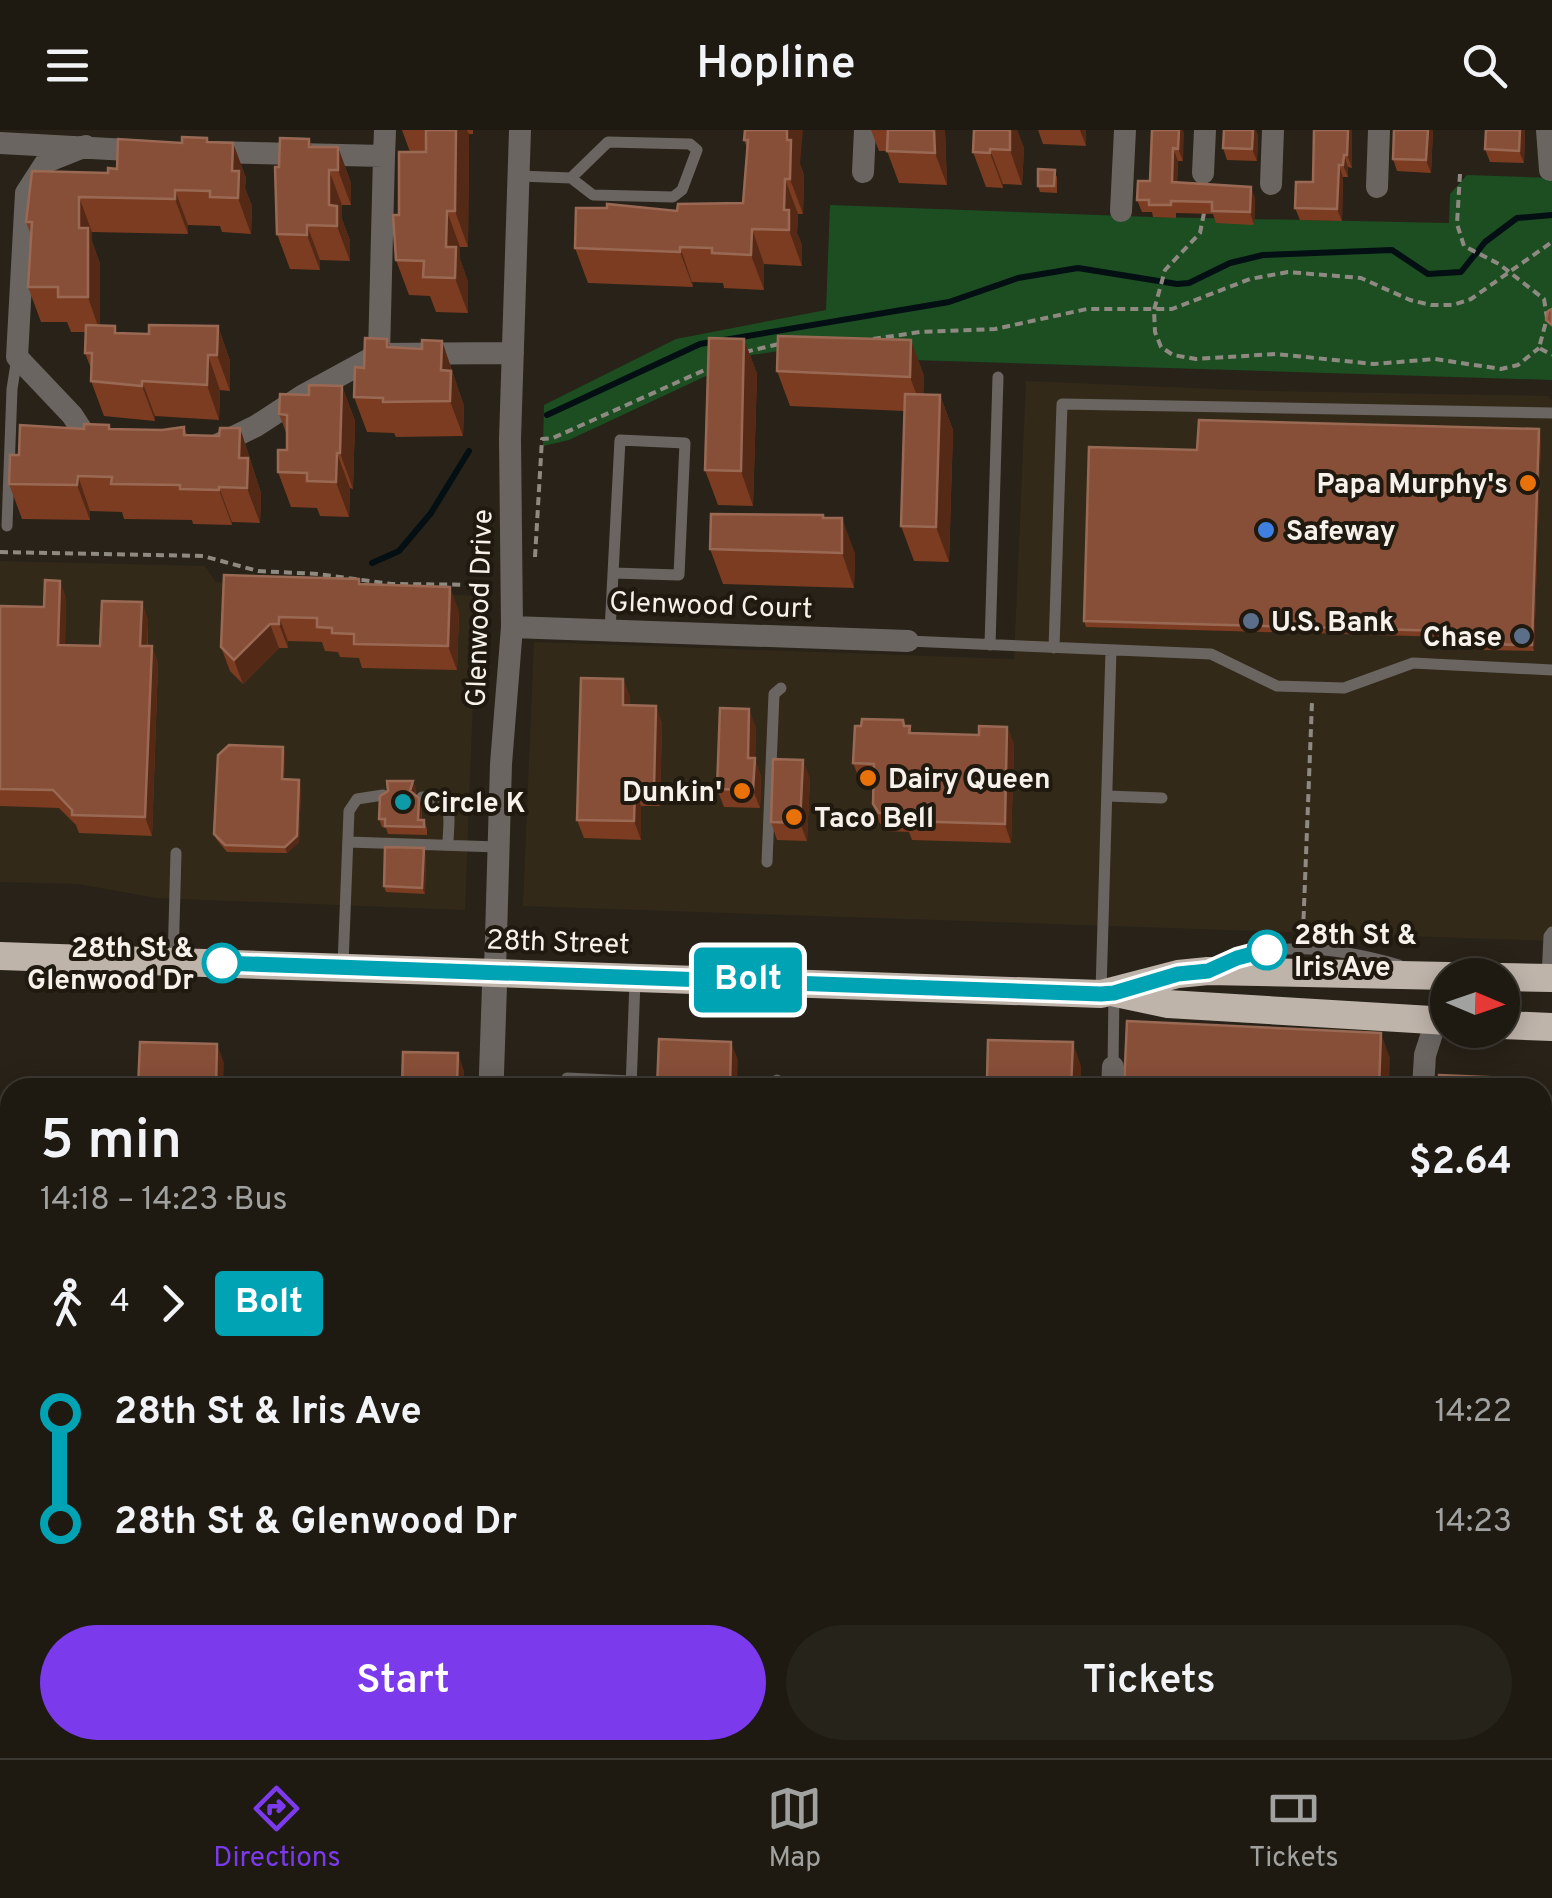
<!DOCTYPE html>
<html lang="en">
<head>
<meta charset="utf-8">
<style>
  body { margin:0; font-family:Overpass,sans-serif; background:#26231b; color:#f1f3f6; height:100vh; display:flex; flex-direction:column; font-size:38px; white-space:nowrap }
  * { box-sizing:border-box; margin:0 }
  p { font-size:32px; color:#a1a19f }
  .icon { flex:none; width:55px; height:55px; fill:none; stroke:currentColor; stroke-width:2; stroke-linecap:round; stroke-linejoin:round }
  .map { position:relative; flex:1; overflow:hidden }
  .side { position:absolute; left:0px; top:948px; width:1552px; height:682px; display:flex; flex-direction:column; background:#1e1a12; border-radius:30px 30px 0 0; box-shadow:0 5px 25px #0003,0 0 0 2px #3c3832 }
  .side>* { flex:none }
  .badge { padding:0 20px; border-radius:8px; font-size:35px; line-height:65px }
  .needle { width:65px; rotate:92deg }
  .fabs { position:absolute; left:1430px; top:828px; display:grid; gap:20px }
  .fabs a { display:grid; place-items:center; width:90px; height:90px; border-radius:50%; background:#1e1a12; box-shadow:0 5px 25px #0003,0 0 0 2px #3c3832; font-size:50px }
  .map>.badge { position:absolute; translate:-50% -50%; box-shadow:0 0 0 5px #fff }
  .legs { display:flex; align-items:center; gap:15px; height:110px; padding:0 40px; font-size:32px }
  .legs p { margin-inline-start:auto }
  .summary { display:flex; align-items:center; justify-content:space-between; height:170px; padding:0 40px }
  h1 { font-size:55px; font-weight:600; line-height:75px }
  .action { display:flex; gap:20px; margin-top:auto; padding:20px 40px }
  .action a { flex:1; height:115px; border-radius:60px; background:#7c3aed; color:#fff; font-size:40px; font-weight:600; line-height:115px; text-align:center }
  .action a+a { background:#26231b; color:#f1f3f6 }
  ul { padding:0 40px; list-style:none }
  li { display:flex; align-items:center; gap:35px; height:110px; font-size:38px }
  li i { display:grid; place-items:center; width:15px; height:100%; margin:0 12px; background:currentColor }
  li i::after { content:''; width:25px; height:25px; margin:-12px; border:8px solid; border-radius:50%; background:#1e1a12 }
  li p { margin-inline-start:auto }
  li:first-child i { background:linear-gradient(#0000 50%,currentColor 0) }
  li:last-child i { background:linear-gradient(currentColor 50%,#0000 0) }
  header { display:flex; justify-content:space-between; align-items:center; height:130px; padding:0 40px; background:#1e1a12; font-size:45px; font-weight:600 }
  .menu { display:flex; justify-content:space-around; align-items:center; height:140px; border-top:2px solid #3c3832; background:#1e1a12; font-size:28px; color:#a1a19f }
  .menu a { display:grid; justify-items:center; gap:5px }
  .menu .selected { color:#7c3aed }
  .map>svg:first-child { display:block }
  .built { fill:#322919 }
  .green { fill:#1c4e22 }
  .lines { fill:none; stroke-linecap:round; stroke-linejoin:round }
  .stream { stroke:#030f13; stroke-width:6 }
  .path { stroke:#8f8a81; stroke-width:4; stroke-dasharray:8 5; stroke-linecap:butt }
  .service { stroke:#6a6561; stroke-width:11 }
  .minor { stroke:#6a6561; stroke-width:22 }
  .tertiary { stroke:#6a6561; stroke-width:25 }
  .trunk { stroke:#bfb4aa; stroke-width:28 }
  .wall { fill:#7b3c22 }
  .shaded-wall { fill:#542915 }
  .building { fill:#884f38; stroke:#9a6954; stroke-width:2.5 }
  .line-1-casing { stroke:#fff; stroke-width:22 }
  .line-1 { stroke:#00a3b4; stroke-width:15 }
  .food-dot { fill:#e8710a; stroke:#1f190f; stroke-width:4 }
  .shop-dot { fill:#3f7fe0; stroke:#1f190f; stroke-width:4 }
  .service-dot { fill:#5c6f8a; stroke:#1f190f; stroke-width:4 }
  .culture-dot { fill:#0f9aa8; stroke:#1f190f; stroke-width:4 }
  .stop-1-dot { fill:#fff; stroke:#00a3b4; stroke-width:5 }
  .labels { text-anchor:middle; stroke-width:8; stroke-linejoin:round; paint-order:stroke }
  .poi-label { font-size:28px; font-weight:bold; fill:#f6f2eb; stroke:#1f190f; text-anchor:start }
  .street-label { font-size:28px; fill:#f6f2eb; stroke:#1f190f }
  .stop-label { font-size:28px; font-weight:bold; fill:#f6f2eb; stroke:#1f190f; text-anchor:start }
</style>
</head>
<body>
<header><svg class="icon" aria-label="menu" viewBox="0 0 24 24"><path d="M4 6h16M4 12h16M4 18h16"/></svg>Hopline<svg class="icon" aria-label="search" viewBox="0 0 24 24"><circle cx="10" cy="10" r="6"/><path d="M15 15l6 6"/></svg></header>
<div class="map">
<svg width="1552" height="1628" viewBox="0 0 1552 1628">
  <rect width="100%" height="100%" fill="#282218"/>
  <path class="built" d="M1026,251L1266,261L1548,266L1552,271V811L523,776L534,512L1014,529Z
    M0,431L205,436L216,452L477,466L465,780L156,768L78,754L0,752Z"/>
  <path class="green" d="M1467,45L1552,48V250L849,228L807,217L751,225L569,310L543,316L544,275L676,209L826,180L830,75L1153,87L1449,93L1450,64Z"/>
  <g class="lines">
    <path class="stream" d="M547,285L700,214L949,172L1018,148L1078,138L1177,154L1189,153L1230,133L1263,125L1392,120L1428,144L1461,142L1485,112L1517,88L1552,85
      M372,433L399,421L431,383L469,321"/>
    <path class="path" d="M1460,44L1457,94L1464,116L1499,134L1544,169L1547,188L1539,218L1552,225
      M1204,83L1200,103L1165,140L1154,180L1155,202L1161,217L1173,225L1196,229L1276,224L1374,234L1435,229L1501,239L1518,235L1539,218
      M873,209L920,202L995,199L1087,179H1172L1250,149L1288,142L1361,148L1410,170L1431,175H1453L1471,169L1552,112
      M745,222L779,214
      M0,422L203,426L258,441L318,444L392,454L492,455
      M535,427L542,309L553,308L709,238
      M1303,802L1312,572"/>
    <path class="service" d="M519,46L571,48L593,65L673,67L682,60L697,20L690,14L608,12L571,48
      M7,396L12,259L17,227
      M610,501L620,310L685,313L679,445L613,443
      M908,511L1211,524L1277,556L1344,558L1413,533L1552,540
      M990,515L998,247
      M1054,518L1062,274L1552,283
      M1107,666L1162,668
      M422,667C457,668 448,688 448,715
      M348,712L498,717
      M767,732L774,564L781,558
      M173,832L176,723
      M1226,833C1279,809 1344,819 1399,835
      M343,835L349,681L357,669L383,665
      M1547,847L1549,806L1552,802
      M1101,861L1111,520
      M1113,937L1114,863
      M567,958V948L631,951
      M631,958L635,851
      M777,958V950
      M958,1628L959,1620"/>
    <path class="minor" d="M1547,0L1550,40
      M0,13L146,21
      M86,16L46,32L26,63L17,227L72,285L89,311L105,313
      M208,22L384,26L385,0
      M863,42L865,0
      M1203,43L1205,0
      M1271,54L1273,0
      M1377,57L1379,0
      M1121,81L1125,0
      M379,224L384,26
      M217,315L256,296L302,266L379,224L513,223
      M512,497L908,511
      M495,841L501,634L512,497L510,309L520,0
      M1112,958L1113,937
      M1423,958L1425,925L1436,891
      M1142,1628L1143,1620
      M1411,1628V1620"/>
    <path class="tertiary" d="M491,958L495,841
      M468,1628L469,1620"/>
    <path class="trunk" d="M0,826L1101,864L1178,844L1208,841L1448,846
      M1502,847L1552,848
      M1116,863L1168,874L1448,891
      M1502,895L1552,897"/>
  </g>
  <path class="wall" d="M402,0H473V4H469L468,117H460V129L468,152V183L436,182L430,166L409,165L396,130L410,22Z
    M745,0L800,34L804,45L803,84H798L797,103L802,115V136L764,134V160L724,158L723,153L692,152L693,157L588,153L575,118L677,81L743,73L747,18L744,10Z
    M871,0H945L947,55L899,53L887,21H879Z
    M974,0H1017L1024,18L1022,55L1003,54V58L986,57L973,22Z
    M1038,0H1086V16L1043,14Z
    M1152,0H1183V31H1178L1177,52L1251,57L1255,69L1254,95L1216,93L1213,84L1176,83V88L1153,87L1152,82H1142L1137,70L1150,51Z
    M1352,0V38L1348,37V47H1343L1342,91L1300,90L1295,78Z
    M1394,0H1433L1431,43L1397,41L1393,29Z
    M1486,0H1525L1524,33L1490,32L1485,19Z
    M1258,5L1257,31L1227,30L1223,18Z
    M207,8L209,12L233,13L246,48L245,58L252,76L251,104L222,102L220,96L188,95V104L92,102V111L100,134V196L118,203L149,204L218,196L230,231V261L220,260L219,290L155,286V291L104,286L91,251L92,241L85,223L86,202H71L67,192H41L28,157L31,105L26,92L117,39L182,13Z
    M309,9L312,17H338L351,53V75H342V89L350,111V131L320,130V140L290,139L277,104L279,37Z
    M1057,46V63L1040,62L1038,56Z
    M387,209L390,217L422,219L442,211L464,276L463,306L396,307L394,303L367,302L354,267L364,238Z
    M744,209L757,244L753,376L718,375L705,340Z
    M777,241L924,245L923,265H940L953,300L949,432L914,431L901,396L904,281L790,276Z
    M342,256L355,291L353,359L350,358L349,387L320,386L317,378L291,377L278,342L287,320V305L279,284L309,265Z
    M109,295L111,299L162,300L184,297L187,305L219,306L240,298L261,363L260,393L232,392V395L193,394L192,390L124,389L122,382L90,381V390L22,389L9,354L19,325L84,299Z
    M1541,306L1534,521L1484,520L1482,508L1086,497L1084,491L1197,320Z
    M823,385L855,423L854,458L723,454L710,419Z
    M224,445L361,454L459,481L457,540L362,538L359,528L340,527L338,522L325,521L322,512L288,511V518H279L243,554L230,541L221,517Z
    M60,451L66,469L65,515L100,516L142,472L148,491V516H152L158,534L152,706L79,703L76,695L59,678L0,676V476L44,477Z
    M623,549L630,567V575L656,576L662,594L660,676H641V710L584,708L577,690Z
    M905,596H910L912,603L979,605L1007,597L1014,615L1011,713L912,710L909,702L886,701L879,692L873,674V652L860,651L853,633Z
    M756,597L755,629L761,647L760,678L724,677L717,659Z
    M283,617L285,623L284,650L301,656L299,712L287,723L227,722L217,710L214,704Z
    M810,648L807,711L777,710L771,692Z
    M413,651L416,660L415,665L419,668L422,676V690H424L427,699V705L388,704L386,698L382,697L379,689Z
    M426,724L425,764L386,762L384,756Z
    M0,1144H10V1182H0Z
    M1542,1145L1552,1146V1249H1542Z
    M0,1301H10V1371L0,1344Z
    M10,1569V1620H153V1628H7L1,1611Z
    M914,1620V1628H872L871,1623Z
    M1162,1620H1383V1628H1165Z"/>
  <path class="shaded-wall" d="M456,0H467L469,4L468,117L455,81Z
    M787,0H803L800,34L804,45L803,84L790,49L787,10Z
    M934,0H945L947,55L935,23Z
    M1010,0H1017L1024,18L1022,55L1010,20Z
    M1080,0H1086V16Z
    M1179,0H1183L1184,3L1183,31L1178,19Z
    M1253,0H1256L1258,5L1257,31L1252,19Z
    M1348,0H1352V38L1347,25Z
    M1428,0H1433L1431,43L1426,30Z
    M1520,0H1525L1524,33L1519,21Z
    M233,13L246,48L245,58L252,76L251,104L238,68L232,41Z
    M338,17L351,53V75L338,40Z
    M1173,18L1178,31L1177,64L1172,52Z
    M990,19L1003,54V58L990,23Z
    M1344,25L1348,37V47L1343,35Z
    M1339,35L1343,47L1342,91L1337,79Z
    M329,40L342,75V89L350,111V131L329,75Z
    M785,49L798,84L797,103L802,115V136L789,100L784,80Z
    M1251,57L1255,69L1254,95L1250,82Z
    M175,60L188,95V104L175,69Z
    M79,67L92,102V111L100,134V202L88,167L79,98Z
    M447,81L460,117V129L468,152V183L455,148L446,117Z
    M307,95L320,130V140L307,105Z
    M752,99L764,134V160L751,125Z
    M680,117L692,152L693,157L680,122Z
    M218,196L230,231V261L217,225Z
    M744,209L757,244L753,376L741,341Z
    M911,210L924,245L923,282L910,247Z
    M442,211L464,276L463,306L450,271L441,240Z
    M208,225L220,260L219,290L207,255Z
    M142,251L155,286V291L142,256Z
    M342,256L355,291L353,359L340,323Z
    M940,265L953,300L949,432L936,397Z
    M240,298L261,363L260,393L247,358L239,328Z
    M1539,299L1541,306L1534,521L1532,515Z
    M337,323L350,358L349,387L336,352Z
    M78,346L90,381V390L77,355Z
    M219,357L232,392V395L219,360Z
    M842,388L855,423L854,458L842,423Z
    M60,451L66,469L65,533L58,515Z
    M450,457L459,481L457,540L448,516Z
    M142,472L148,491L147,534L140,516Z
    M279,487L288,511V518L279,494Z
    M270,494L279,518L243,554L234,530Z
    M152,516L158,534L152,706L145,687Z
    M623,549L630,567L629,593L623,575Z
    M656,576L662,594L660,676L654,658Z
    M749,579L756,597L755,629L761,647L760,678L753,660L748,628Z
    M1007,597L1014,615L1011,713L1005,694Z
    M283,617L285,623L284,656L282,649Z
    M803,630L810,648L807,711L800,693Z
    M299,650L301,656L299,712L287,723L285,717Z
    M413,651L416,660L413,670L410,661Z
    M635,658L641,676V710L634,691Z
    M419,668L422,676L421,699L418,690Z
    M424,718L426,724L425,764L422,758Z
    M1381,903L1390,928L1389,958H1379Z
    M731,912L738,930L737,958H730Z
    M1073,912L1081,936V958H1071Z
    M217,914L224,933L223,958H216Z
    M458,923L464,941V958H458L457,954Z
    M141,1620H153V1628H144Z
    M407,1620H412L415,1628H407Z
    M740,1620H755L754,1628H740Z
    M829,1620H841V1628H829Z
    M900,1620H914V1628H902Z
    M1374,1620H1383V1628H1373Z"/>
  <path class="building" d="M426,0H456L455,81H447L446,117H456L455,148L423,147L424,131L396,130L393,85H399V22H426Z
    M745,0H787V10H791L790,49H785L784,80H789V100L752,99L751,125L712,123V118L680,117V122L575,118L576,78H607V74L677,81L678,74L743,73L748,10H744Z
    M888,0H934L935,23L887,21Z
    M974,0H1010V20L990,19V23L973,22Z
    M1152,0H1179L1178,19L1173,18L1172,52L1251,57L1250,82L1212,81V72L1171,71V75H1149V70H1137L1138,51H1150Z
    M1224,0H1253L1252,19L1223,18Z
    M1314,0H1348L1347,25H1344L1343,35H1339L1337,79L1295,78L1296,52H1313Z
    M1394,0H1428L1426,30L1393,29Z
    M1486,0H1520L1519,21L1485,19Z
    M182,7L207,8V12L233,13L232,41H239L238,68L210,67V61L175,60V69L79,67V98H88V167H58V157H28L32,92H26L32,41L108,43V38L117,39L118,9L182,13Z
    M280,8L309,9V17H338V40H329V75L337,76V96L307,95V105L277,104L275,37H279Z
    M1038,39L1055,40L1054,56H1038Z
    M1552,179V195L1546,190L1548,181Z
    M86,195L115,196V203L149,204V195L218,196L217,225H208L207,255L142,251V256L91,251L92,223H85Z
    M778,206L911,210L910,247L777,241Z
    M365,208L387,209V217L422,219V210L442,211L441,240L451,241L450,271L383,272V268L354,267L355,237L364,238Z
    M709,208L744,209L741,341L705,340Z
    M309,255L342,256L340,323H337L336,352L307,351V343L278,342V320H287V285L279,284L280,264L309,265Z
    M905,264L940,265L936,397L901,396Z
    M1199,290L1539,299L1532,515L1482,514L1483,502L1084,491L1089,317L1197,320Z
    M84,294L109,295V299L162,300L184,297V305L219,306L220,298H240L239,328H248L247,358L219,357V360L180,359V355L111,354L112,347L78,346L77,355L9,354L10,325H19L20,295L84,299Z
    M711,384L823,385V388H842V423L710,419Z
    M224,445L359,449V454L450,457L448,516L354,514V504L332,503V498L317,497V488L279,487V494H270L234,530L221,517Z
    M45,450L60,451L58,515L100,516L102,471L142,472L140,516H152L145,687L72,685V680L53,660L0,659V476L44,477Z
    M581,548L623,549V575L656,576L654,658H635L634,691L577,690Z
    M720,578L749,579L748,628H755L753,660L717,659Z
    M862,589L903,590L904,596H910L909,603L979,605V596L1007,597L1005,694L905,691L906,684L879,683L873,674L874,634L853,633L855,596H861Z
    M229,615L283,617L282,649L299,650L297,706L285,717L225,715L214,704L218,625Z
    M773,629L803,630L800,693L771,692Z
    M387,651H413L410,661L419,668L418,690H424V697L385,696V689H379L380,666L388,661Z
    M385,717L424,718L422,758L384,756Z
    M1127,891L1381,903L1379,958H1124Z
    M659,909L731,912L730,958H657Z
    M988,910L1073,912L1071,958H979V950H987Z
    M140,912L217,914L216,958H138Z
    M403,922L458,923L457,954H453V958H402Z
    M1439,945L1508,948V958H1439Z
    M0,1144H10V1176H0Z
    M1542,1145L1552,1146V1214H1542Z
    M0,1301H10V1339H0Z
    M2,1568L10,1569V1612L1,1611Z
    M218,1620H407V1628H218Z
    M690,1620H740V1628H690Z
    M790,1620H829V1628H789Z
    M871,1620H900V1624L871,1623Z
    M1188,1620H1374L1373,1628H1188Z"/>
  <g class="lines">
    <defs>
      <path id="line-1" d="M222,833L1101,864L1114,863L1178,844L1208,841L1237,828L1267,820"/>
    </defs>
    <use href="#line-1" class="line-1-casing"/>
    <use href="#line-1" class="line-1"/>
  </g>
  <g class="food-dot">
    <circle cx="1528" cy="353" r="10"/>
    <circle cx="868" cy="648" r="10"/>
    <circle cx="742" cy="661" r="10"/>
    <circle cx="794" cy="687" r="10"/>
  </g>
  <circle class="shop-dot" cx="1266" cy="400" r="10"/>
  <g class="service-dot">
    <circle cx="1251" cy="491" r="10"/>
    <circle cx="1522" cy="506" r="10"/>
  </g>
  <circle class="culture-dot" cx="403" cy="672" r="10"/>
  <g class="stop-1-dot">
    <circle cx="1267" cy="820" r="18"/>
    <circle cx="222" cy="833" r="18"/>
  </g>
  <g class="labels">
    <g class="poi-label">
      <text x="1508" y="363" text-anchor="end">Papa Murphy's</text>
      <text x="1286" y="410">Safeway</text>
      <text x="1271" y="501">U.S. Bank</text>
      <text x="1502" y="516" text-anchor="end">Chase</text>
      <text x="888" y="658">Dairy Queen</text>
      <text x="722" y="671" text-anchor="end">Dunkin'</text>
      <text x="423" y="682">Circle K</text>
      <text x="814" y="697">Taco Bell</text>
    </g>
    <g class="street-label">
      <text transform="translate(711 474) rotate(2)" y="10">Glenwood Court</text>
      <text transform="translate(478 478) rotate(-88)" y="10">Glenwood Drive</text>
      <text transform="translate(558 811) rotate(2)" y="10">28th Street</text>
    </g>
    <g class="stop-label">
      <text x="1294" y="814">28th St &amp;<tspan x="1294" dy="32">Iris Ave</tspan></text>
      <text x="194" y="827" text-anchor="end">28th St &amp;<tspan x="194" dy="32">Glenwood Dr</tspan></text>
    </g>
  </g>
</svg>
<div class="fabs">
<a><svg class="needle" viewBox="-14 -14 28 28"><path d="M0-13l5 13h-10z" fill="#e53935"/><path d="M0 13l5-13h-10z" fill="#a1a19f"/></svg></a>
</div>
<b class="badge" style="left:748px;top:850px;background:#00a3b4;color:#fff">Bolt</b>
<section class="side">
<div class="summary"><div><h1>5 min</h1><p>14:18 – 14:23 · Bus</p></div><b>$2.64</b></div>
<div class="legs"><svg class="icon" aria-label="walk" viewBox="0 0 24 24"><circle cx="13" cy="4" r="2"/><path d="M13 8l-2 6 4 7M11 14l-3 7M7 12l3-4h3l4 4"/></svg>4<svg class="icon" aria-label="forward" viewBox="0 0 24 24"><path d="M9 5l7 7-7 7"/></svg><b class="badge" style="background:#00a3b4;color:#fff">Bolt</b></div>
<ul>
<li><i style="color:#00a3b4"></i><b>28th St &amp; Iris Ave</b><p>14:22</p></li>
<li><i style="color:#00a3b4"></i><b>28th St &amp; Glenwood Dr</b><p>14:23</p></li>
</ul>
<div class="action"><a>Start</a><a>Tickets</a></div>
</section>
</div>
<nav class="menu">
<a class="selected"><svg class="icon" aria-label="directions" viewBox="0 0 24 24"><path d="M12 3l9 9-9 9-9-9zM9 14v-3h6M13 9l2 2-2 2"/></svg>Directions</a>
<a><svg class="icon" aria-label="map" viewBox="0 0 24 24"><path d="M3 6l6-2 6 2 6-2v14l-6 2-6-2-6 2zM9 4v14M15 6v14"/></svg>Map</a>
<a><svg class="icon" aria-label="tickets" viewBox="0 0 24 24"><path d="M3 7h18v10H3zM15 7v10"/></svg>Tickets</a>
</nav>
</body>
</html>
